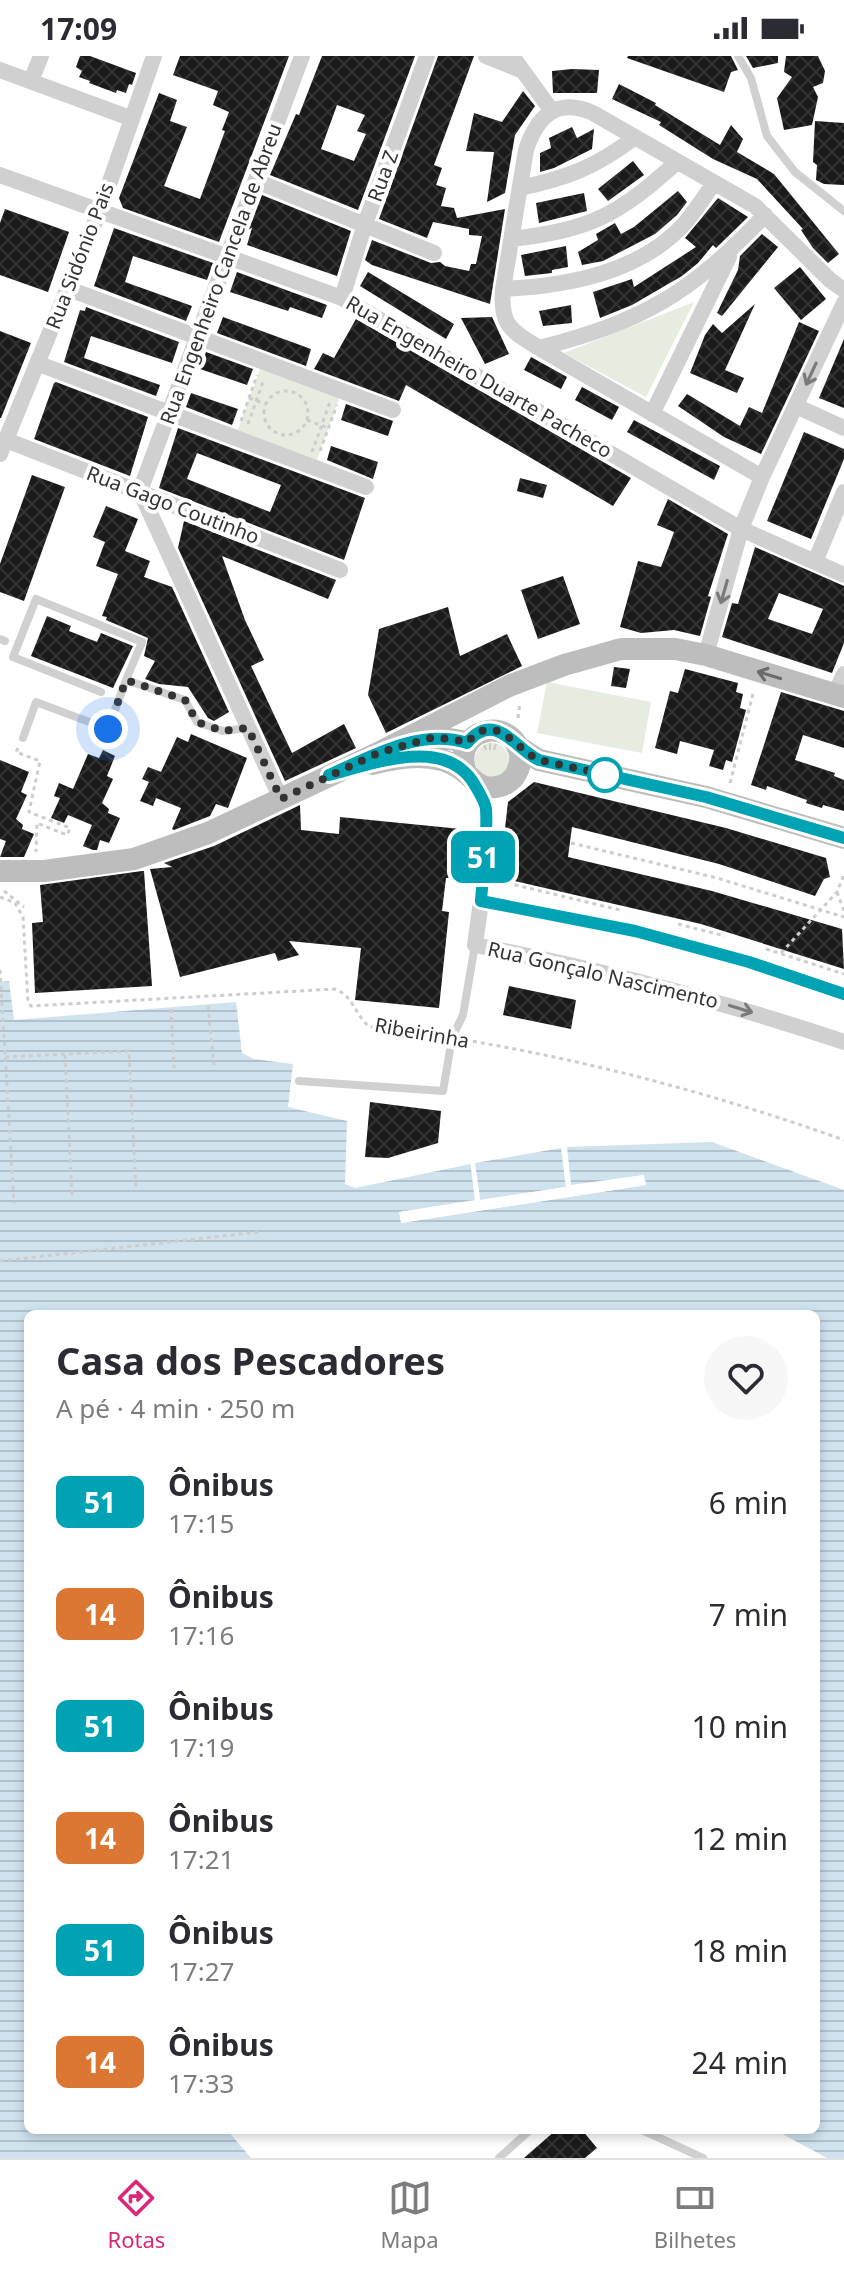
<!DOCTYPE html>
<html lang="pt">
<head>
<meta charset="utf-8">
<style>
  body { margin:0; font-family:"Noto Sans",sans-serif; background:#f7f7f7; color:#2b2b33; height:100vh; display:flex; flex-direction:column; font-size:30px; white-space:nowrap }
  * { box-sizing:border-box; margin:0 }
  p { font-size:26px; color:#7c7c81 }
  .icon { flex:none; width:44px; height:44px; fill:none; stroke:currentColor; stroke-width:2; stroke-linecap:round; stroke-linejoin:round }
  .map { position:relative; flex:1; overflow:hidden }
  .side { position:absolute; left:24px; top:1254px; width:796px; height:824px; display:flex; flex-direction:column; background:#fff; border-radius:12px; box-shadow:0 4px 12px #0003 }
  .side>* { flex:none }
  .badge { padding:0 16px; border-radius:12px; font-size:28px; line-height:52px }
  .you { position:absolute; width:40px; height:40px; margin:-20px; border:6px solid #fff; border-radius:50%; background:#1a73e8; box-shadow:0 0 0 12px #1a73e833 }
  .map>.badge { position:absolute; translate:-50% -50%; box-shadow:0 0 0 4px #fff }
  .round { display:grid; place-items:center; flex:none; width:84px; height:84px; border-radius:42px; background:#f7f7f7 }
  .headline { display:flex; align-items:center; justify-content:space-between; height:136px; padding:0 32px }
  h1 { font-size:38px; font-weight:700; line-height:60px }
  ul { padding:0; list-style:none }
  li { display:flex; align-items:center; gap:24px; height:112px; padding:0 32px }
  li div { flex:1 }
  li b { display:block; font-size:30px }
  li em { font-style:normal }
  li .badge { min-width:88px; font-weight:700; text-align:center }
  .status { display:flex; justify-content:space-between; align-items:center; height:56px; padding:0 40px; background:#fff; direction:ltr }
  .status svg { height:22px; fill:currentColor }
  .menu { display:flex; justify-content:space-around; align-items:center; height:112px; border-top:2px solid #e1e1e2; background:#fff; font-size:22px; color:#7c7c81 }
  .menu a { display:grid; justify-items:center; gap:4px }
  .menu .on { color:#db2777 }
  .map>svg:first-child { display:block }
  .grass { fill:url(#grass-tufts) }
  .park { fill:#e6ecdf }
  .water { fill:url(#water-rules) }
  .pier { fill:#fff; fill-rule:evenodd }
  .building { fill:url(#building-cross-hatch); fill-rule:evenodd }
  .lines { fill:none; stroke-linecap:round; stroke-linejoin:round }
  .path { stroke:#cdcdcd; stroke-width:3; stroke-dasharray:4 4; stroke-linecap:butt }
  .lane { stroke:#d0d0d0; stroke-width:8 }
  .street { stroke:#d0d0d0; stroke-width:16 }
  .secondary { stroke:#bdbdbd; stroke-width:22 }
  .oneway { stroke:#7a7a7a }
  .oneway2 { stroke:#6a6a6a }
  .line-casing { stroke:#fff; stroke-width:18 }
  .line { stroke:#00a3b4; stroke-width:12 }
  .walk { stroke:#333; stroke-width:8; stroke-dasharray:0 14.4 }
  .stop-dot { fill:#fff; stroke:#00a3b4; stroke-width:4 }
  .labels { text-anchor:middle; stroke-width:8; stroke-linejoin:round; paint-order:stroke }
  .street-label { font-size:20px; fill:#333; stroke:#fff }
</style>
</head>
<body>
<div class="status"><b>17:09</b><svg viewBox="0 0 49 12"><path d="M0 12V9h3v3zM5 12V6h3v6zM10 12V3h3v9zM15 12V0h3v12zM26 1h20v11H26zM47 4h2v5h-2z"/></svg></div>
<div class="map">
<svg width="844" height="2102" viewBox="0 0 844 2102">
  <defs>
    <pattern id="grass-tufts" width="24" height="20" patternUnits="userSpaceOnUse" patternTransform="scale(2)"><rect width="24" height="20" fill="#e6ecdf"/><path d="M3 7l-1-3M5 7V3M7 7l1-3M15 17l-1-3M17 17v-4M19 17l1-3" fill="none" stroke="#c6cbc0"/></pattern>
    <pattern id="water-rules" width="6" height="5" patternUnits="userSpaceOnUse" patternTransform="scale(2)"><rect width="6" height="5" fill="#cfe2ee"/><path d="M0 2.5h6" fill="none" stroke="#b2c2cd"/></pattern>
    <pattern id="building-cross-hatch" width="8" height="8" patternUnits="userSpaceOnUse" patternTransform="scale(2)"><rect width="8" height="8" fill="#1a1a1a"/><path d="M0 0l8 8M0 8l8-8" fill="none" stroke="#333"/></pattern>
  </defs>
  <rect width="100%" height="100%" fill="#fff"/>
  <path class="grass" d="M475 704a17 17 0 1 1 34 0a17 17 0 1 1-34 0Z"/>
  <path class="park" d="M694,246L646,341L564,297Z
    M260,313L340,340L317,404L237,376Z
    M547,626L651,646L642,697L537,677Z"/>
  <path class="water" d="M9,925L14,964L236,946L242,997L254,1003L293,1008L288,1051L347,1065L345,1128L355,1132L471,1108L475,1145L400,1156L401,1167L646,1129L644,1119L571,1129L567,1091L712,1086L844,1134V2102H827L775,2074H816V1258H28V2074H227L251,2102H0V926Z
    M561,1092L566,1131L480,1144L475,1107Z"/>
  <path class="pier" d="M561,1088H566L571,1130L644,1119L646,1129L401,1167L399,1156L475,1144L470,1104L474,1103L480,1144L566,1131ZM641,1123V1126L404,1162V1160Z"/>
  <path class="building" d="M80,0H90L136,17L132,29L129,28L126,37L117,34L116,37L89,27L90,25L79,21L82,15L76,11Z
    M180,0H289L219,186L123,152L119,142L159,37L177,44L170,65L187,71L164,130L200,143L225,75L222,74L229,56L213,49L218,35L173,19Z
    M322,0H415L358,154L270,119L296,58L299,59ZM337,49L365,59L357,75L366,78L354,105L321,93Z
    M438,0H474L434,109L442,112L436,129L446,132L441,150L454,152L457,162L505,153L490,248L372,209L365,204L372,184L431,207L440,206L445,210L469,215L471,208H476L482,180L469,179V173L433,166L427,182L379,163Z
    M628,0H731L738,14L731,16L724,36L627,2Z
    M746,0H778V7L753,12Z
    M786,0H818L825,15L823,27L813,31L818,41L812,69L784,74L777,42L792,21L784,16Z
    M572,13L599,14L597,37H553L552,15Z
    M619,28L656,47L655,49L720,89L731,69L743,83L737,96L774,118L839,198L828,207L813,192L801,174L803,173L757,123L713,103L659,69L661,66L612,43Z
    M523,35L535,50L515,79L505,137L487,146L494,96L466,95L474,57L502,66Z
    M815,65L844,67V129L824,128L816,124L817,109L813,106Z
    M572,71L577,82L594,73L592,93L554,112L540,116V97L551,92L549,82Z
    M633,105L644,119L608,145L598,133Z
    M678,135L687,146L677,159L655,178L603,205L582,209L578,196L598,184L596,178L615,167L621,178L634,171Z
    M584,137L587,155L539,167L536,147Z
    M262,139L351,175L337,220L247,189L252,172L249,173Z
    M718,142L748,161L716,192L713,189L698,207L682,220L632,249L600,262L593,236L632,223L634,231L696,191L685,182Z
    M5,153L69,176L48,236L0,219V167Z
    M114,172L213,207L207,224L133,200L125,226L192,250L186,265L94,230Z
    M762,178L778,191L722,260L717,257L738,214L740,200Z
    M566,190L568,211L552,214V217L525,220L521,199Z
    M800,211L826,243L801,264L774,232Z
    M237,216L327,249L322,262L290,251L288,255L230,236Z
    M368,216L454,268L446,283L360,230Z
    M755,248L725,314L744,322L737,337L690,317L705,279L713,268L722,277Z
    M571,249L572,267L543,270L539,255Z
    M86,251L179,286L172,307L91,280L84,302L160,329L156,340L64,306L80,254L85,255Z
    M223,261L311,293L306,310L217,277Z
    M492,261L509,298L485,308L461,262Z
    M356,263L631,422L613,450L406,329L399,345L314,313L323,297L334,302Z
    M799,266L819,275L761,398L724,381L678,350L687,338L740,370L749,351L762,357Z
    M0,275L31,287L1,362H0Z
    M844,283V352L819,342Z
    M206,296L253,313L247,329L200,313Z
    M531,301L567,321L561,333L524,314Z
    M56,326L148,361L130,420L34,383L54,327Z
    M582,331L619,351L612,364L575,344Z
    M191,337L238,353L232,369L186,351Z
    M346,348L393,365L388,380L341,364Z
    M634,364L720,410L714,424L627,376Z
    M178,372L365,442L344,504L159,432ZM197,397L281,429L270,456L187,423Z
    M804,376L844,393V403L811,483L767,465Z
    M331,390L378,406L373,423L327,404Z
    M32,419L65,431L24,545L0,536V508Z
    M520,422L547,429L543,442L517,435Z
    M668,443L728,478L708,540L711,541L700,580L674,574L641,577L620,571L638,505L661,511L669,490L674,476L657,469Z
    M106,450L138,463L125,495L150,505L144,521L172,531L229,656L214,665L208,662L188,631L159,628L145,623L155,605L144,600L148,582L106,564L107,561L102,560L118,518L96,510L105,486L93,481Z
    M184,465L336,524L328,543L222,500L245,564L264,604L251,610L292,697L344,668L356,692L285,725L178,492Z
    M755,491L844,530V587L832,617L722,581L732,547L738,548ZM779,537L823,553L812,578L768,563Z
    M563,520L580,568L538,583L521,534Z
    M448,551L460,600L507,578L522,610L386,677L368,639L379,573Z
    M47,560L71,570L69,575L97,586L101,577L133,590L113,632L31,600Z
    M614,611L630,613L626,632L611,630Z
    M685,613L738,627L736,636L743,638L740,652L746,654L732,706L726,704L723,714L709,710L714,694L680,685L677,698L655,692L670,635L678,637Z
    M781,636L844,655V692L803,679L795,704L835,717L834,720L844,724V755L823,749L822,752L806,747L807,744L767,730L766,734L751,729Z
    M191,678L247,702L228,752L216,748L210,760L174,774L172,773L181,752L156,742L153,750L140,745L149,726L142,723L148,711L161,716L177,681L188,686Z
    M103,694L115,700L107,720L113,723L102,747L109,753L108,757L120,762L109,787L100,784L97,794H93L83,790L92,769L68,759L64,767L51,762L60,742L54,740L59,727L73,733L88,698L99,702Z
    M0,704L29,716L21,736L27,739L16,763L23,769L22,773L34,778L24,801H0L6,785L0,783Z
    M534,726L726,772L826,802L830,821L824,823L815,840L719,808L572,771L568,801L712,835L842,873L844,913L701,868L501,822L500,816L508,746Z
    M300,749L301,774L339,778L340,761L461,773L456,822H446L442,855L449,856L439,952L355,944L361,892L289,885L299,899L278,905L275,897L180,921L150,813L172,811L164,807L214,790Z
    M142,815H144L152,930L35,937L32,867L43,866L40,829Z
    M509,930L576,944L571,973L503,959Z
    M370,1046L441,1055L438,1087L388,1102L365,1101Z
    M556,2074H582L597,2092L585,2102H524Z"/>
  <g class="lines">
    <path class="path" d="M264 357a22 22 0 1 1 44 0a22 22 0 1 1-44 0Z
      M249,342L266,348
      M307,364L328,372
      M241,365L257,319
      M248,368L264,323
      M320,395L337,349
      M312,396L330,346
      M518,662L520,646
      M18,692L16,696L40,705L29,756L70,772L67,779L37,767L36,796
      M730,727L754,634
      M571,787L717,822L844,861
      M499,825L620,854
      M4,835L24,851
      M837,836L844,855
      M0,841L15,847L23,861L28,946L31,950L335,933C354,940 355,960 370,971L438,980
      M678,868L725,880
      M766,893L844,918
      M781,897L837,836L844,818
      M0,914L14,1147
      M208,950L214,1009
      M171,953L174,1012
      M465,984C595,1006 721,1040 844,1084
      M65,999L72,1139
      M5,1001L129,995L136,1135
      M0,1205L259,1176"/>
    <path class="lane" d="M738,0L751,22L767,80L795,116L844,155
      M0,583L5,585
      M101,636L13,601L36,543L142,586L126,624
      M23,682L36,646L108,673L126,624L185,644L197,666L223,675L247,672
      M299,1025L443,1035L452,982L463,959L475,889
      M642,2074L703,2102
      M499,2102L530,2074"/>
    <path class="street" d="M486,0L521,14
      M512,0L552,55
      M0,14L130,62
      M31,25L41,0
      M0,119L342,242L741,473L844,519
      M256,125L434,197
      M520,132C567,122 596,111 634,82
      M512,183C592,173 617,160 677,106
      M69,233L393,354
      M503,233C567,230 640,217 685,167C696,154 705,140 714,127
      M342,242L365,168L427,0
      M539,292C644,265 690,238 765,159
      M39,308L366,431
      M796,350L844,372
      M652,358L729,201
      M6,384L340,514
      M0,398L100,154L154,0
      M762,421L539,292C510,274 500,269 503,233L526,94C537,60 557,41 593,57L755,150L830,224L844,234
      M815,506L844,436
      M706,599L741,473L762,421L844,247
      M835,638L844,618
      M473,726L486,750L481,845L475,889C601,914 723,945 844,986
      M281,743L140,435L302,0
      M481,845L635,875L749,906L844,938"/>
    <path class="secondary" d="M414,686C433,681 449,681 467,687
      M517,690L539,704L706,741L844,782
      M373,708C402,700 437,695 462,714C471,720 475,729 486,731C497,733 507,729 514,721C519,714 521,706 520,698C512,658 450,673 466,716
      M0,815H44L134,803L208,777L378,697L509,630L564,609L621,593H675L706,599L844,641"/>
  </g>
  <defs><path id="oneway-shaft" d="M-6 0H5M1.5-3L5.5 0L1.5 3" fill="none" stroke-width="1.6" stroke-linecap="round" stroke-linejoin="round" transform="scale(2)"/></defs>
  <g class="oneway">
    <use href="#oneway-shaft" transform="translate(811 318) rotate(115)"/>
    <use href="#oneway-shaft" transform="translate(724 536) rotate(106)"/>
    <use href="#oneway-shaft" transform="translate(741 953) rotate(17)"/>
  </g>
  <use class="oneway2" href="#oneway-shaft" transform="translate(769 619) rotate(-163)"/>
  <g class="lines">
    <defs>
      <path id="line" d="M844,782L706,741L539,704C515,693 495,653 467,687C420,672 372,700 329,719C373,708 448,678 476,731C480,738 485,746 486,753C488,783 483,815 481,845L635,875L749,906L844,938"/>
    </defs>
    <use href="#line" class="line-casing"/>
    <use href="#line" class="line"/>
    <path class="walk" d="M108,673L126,624L185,644L197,666L223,675L248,672L281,743L378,697L431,682L454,683L467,687C495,653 515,693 539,704L612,720L605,719"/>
  </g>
  <circle class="stop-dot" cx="605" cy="719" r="16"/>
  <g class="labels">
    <g class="street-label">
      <text transform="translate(383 120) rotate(-70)" y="7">Rua Z</text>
      <text transform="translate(80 200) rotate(-69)" y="7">Rua Sidónio Pais</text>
      <text transform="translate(221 218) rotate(-70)" y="7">Rua Engenheiro Cancela de Abreu</text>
      <text transform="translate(479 321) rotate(30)" y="7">Rua Engenheiro Duarte Pacheco</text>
      <text transform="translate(173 449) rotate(21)" y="7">Rua Gago Coutinho</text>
      <text transform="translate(603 919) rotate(13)" y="7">Rua Gonçalo Nascimento</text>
      <text transform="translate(422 977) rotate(10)" y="7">Ribeirinha</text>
    </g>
  </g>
</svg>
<div class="you" style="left:108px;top:673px"></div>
<b class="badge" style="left:483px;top:801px;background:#00a3b4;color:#fff">51</b>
<section class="side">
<div class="headline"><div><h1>Casa dos Pescadores</h1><p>A pé · 4 min · 250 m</p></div><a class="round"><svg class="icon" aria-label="heart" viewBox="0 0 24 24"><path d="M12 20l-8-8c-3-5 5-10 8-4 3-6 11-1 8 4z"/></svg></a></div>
<ul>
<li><span class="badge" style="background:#00a3b4;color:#fff">51</span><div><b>Ônibus</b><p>17:15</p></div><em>6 min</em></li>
<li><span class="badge" style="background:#dc7633;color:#fff">14</span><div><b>Ônibus</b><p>17:16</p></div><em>7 min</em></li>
<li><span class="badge" style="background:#00a3b4;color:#fff">51</span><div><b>Ônibus</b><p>17:19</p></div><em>10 min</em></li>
<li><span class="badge" style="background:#dc7633;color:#fff">14</span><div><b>Ônibus</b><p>17:21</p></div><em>12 min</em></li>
<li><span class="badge" style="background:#00a3b4;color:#fff">51</span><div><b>Ônibus</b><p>17:27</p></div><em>18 min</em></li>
<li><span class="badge" style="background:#dc7633;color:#fff">14</span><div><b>Ônibus</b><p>17:33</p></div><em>24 min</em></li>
</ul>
</section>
</div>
<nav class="menu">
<a class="on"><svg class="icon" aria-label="directions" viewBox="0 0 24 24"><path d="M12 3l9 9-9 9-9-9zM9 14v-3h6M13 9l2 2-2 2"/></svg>Rotas</a>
<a><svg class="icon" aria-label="map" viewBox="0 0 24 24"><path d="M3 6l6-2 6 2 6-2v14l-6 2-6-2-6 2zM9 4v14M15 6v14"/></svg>Mapa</a>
<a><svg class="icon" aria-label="tickets" viewBox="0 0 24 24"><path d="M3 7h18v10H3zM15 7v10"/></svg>Bilhetes</a>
</nav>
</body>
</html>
